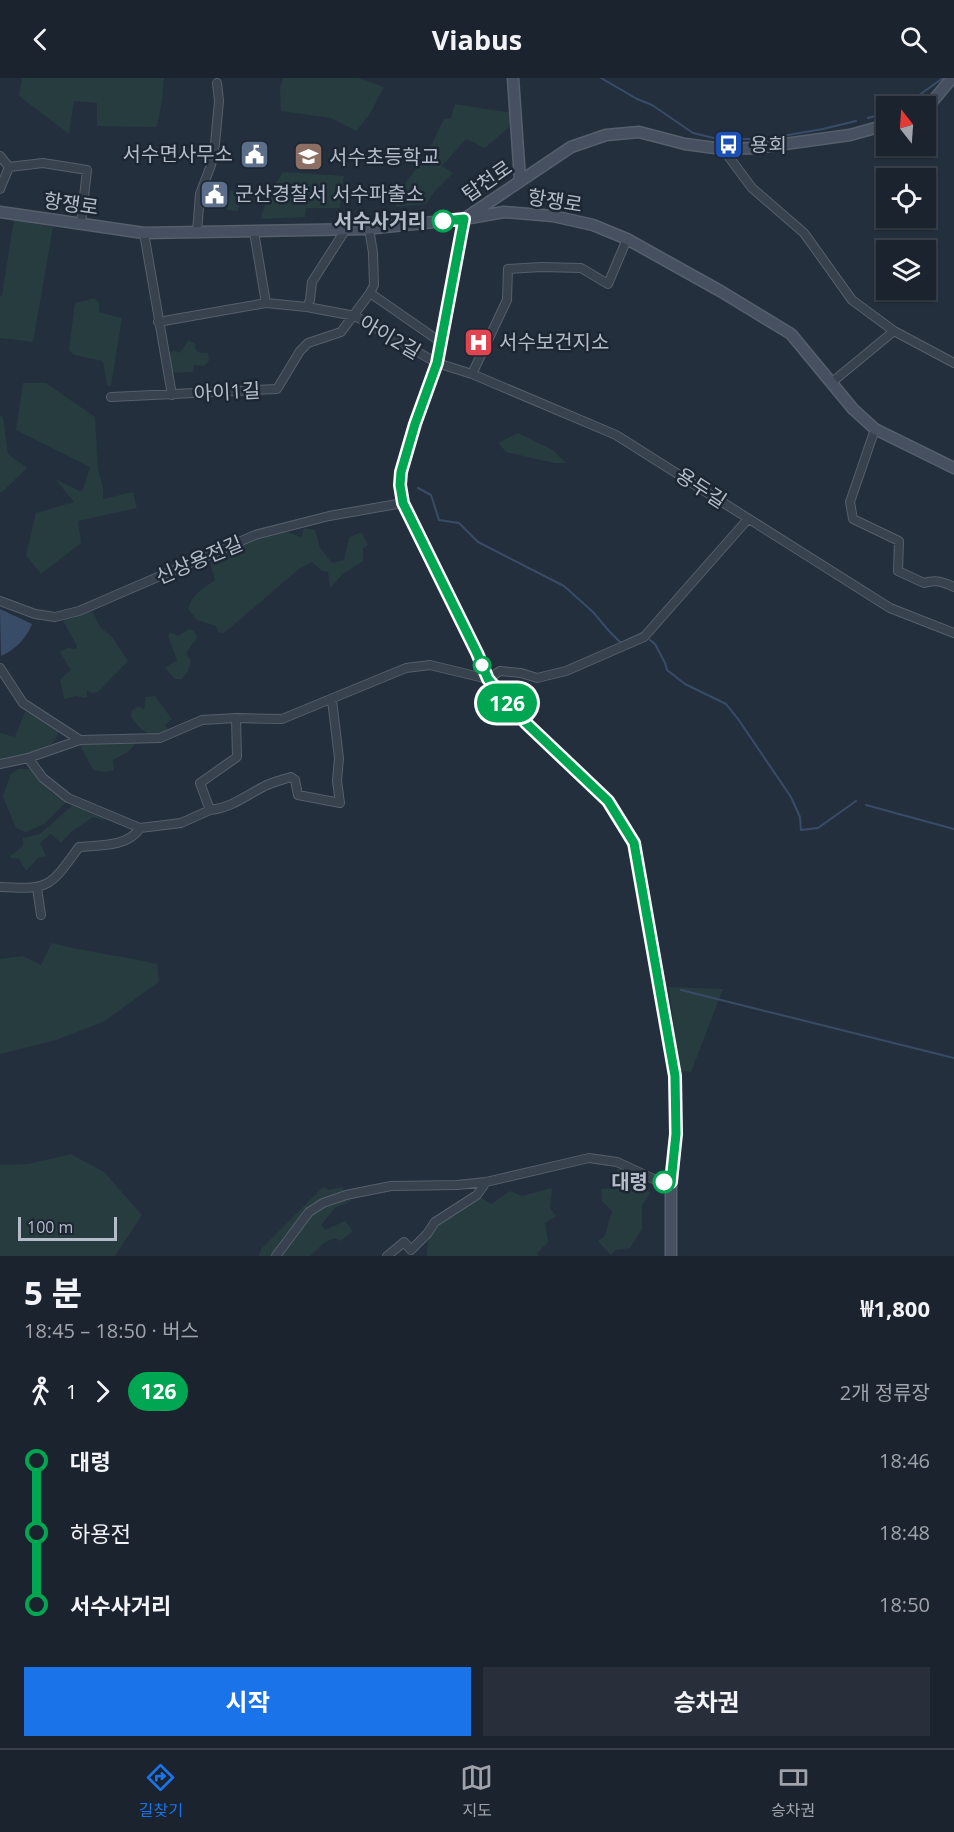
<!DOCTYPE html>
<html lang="ko">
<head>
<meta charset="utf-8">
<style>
  body { margin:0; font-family:"Open Sans","Noto Sans KR",sans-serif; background:#282f3a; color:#f1f3f6; height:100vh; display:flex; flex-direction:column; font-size:22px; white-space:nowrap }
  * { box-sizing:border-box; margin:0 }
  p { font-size:20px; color:#a0a4aa }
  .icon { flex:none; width:33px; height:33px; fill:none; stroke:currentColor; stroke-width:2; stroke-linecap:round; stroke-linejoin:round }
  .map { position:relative; height:1178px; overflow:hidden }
  .details { display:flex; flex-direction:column; background:#1b232e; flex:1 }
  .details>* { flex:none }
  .badge { padding:0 12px; border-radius:20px; font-size:21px; line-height:39px }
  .needle { width:39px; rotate:343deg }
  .fabs { position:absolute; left:876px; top:18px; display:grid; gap:12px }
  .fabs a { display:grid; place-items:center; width:60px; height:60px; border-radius:0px; background:#1b232e; box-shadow:0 2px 4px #0004,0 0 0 2px #39404a; font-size:30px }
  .scale { position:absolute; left:18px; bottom:15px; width:99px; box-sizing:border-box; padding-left:6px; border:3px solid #b4bcc9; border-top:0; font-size:16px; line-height:21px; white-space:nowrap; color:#b4bcc9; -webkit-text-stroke:4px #1d2633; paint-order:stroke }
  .map>.badge { position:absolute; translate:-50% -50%; box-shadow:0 0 0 3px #fff }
  .legs { display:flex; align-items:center; gap:9px; height:66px; padding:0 24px; font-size:20px }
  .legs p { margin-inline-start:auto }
  .headline { display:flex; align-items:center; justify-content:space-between; height:102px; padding:0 24px }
  h1 { font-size:33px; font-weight:700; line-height:45px }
  .primary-button { display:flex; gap:12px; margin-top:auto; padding:12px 24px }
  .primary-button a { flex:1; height:69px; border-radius:0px; background:#1a73e8; color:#fff; font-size:24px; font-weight:700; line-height:69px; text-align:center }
  .primary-button a+a { background:#282f3a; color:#f1f3f6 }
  ul { padding:0 24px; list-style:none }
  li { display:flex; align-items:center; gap:21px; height:72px; font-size:22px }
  li i { display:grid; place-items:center; width:9px; height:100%; margin:0 8px; background:currentColor }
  li i::after { content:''; width:15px; height:15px; margin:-8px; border:4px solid; border-radius:50%; background:#1b232e }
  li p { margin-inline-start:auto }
  li:first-child i { background:linear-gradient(#0000 50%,currentColor 0) }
  li:last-child i { background:linear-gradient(currentColor 50%,#0000 0) }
  header { display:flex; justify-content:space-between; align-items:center; height:78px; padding:0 24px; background:#1b232e; font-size:27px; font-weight:700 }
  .tabs { display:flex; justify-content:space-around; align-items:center; height:84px; border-top:2px solid #39404a; background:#1b232e; font-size:16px; color:#a0a4aa }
  .tabs a { display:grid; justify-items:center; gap:3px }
  .tabs .active { color:#1a73e8 }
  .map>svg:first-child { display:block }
  .green { fill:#263c3f }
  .water { fill:#394c67 }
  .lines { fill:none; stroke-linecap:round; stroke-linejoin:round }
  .stream { stroke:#394c67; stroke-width:2 }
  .street-casing { stroke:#565f6c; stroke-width:10 }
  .secondary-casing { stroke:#565f6c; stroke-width:13 }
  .street { stroke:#38414e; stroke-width:8 }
  .secondary { stroke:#465061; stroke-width:10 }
  .line-1-casing { stroke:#fff; stroke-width:14 }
  .line-1 { stroke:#00a651; stroke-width:9 }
  .stop-1-dot { fill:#fff; stroke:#00a651; stroke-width:3 }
  .labels { text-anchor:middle; stroke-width:5; stroke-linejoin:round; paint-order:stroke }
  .poi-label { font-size:20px; fill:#b4bcc9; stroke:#1d2633; text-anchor:start }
  .street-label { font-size:20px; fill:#b4bcc9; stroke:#1d2633 }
  .stop-label { font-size:20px; font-weight:bold; fill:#b4bcc9; stroke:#1d2633; text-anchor:end }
</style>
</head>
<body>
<header><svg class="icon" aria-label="back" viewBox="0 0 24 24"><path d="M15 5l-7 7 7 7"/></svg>Viabus<svg class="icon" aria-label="search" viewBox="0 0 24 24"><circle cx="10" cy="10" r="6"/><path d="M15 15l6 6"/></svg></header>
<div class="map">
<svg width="954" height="1178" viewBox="0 0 954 1178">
  <rect width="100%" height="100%" fill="#242f3e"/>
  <path class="green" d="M20,0H164L162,22L157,49L97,48V25L74,23L69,56L19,18L22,2Z
    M283,0H359L384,9L368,39L356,53L331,40L281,33L280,10Z
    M455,26L511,35L513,46L485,70L466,61L442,88L453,95L434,114L426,126L396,129V118L427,76L444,41L451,40Z
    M283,94L344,98L340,130H306L305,139L260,141L269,116Z
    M230,112L241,114L238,133L227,132Z
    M14,142L53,149L33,264L0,260V218L2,217Z
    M94,220L99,224V234L122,240L111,308L107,307L103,283L74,277L69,272L75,225Z
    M189,262L195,266L196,272L200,275H208L209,283L204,288L194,287L193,294L170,295L167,274L176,273L179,275Z
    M23,305H46L95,339L98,392L103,409V421L133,414L137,430L78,443L81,465L41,496L26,477L36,435L74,424L55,401L82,414L90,389L16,352Z
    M0,338L3,339L8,376L27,390L2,414H0Z
    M518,355L553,372L566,385H554L506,374L498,365Z
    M274,449L301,459L304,450L315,452L320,470L332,485L344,482L349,459L362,454L368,467L363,470V483L343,496L330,510L328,494L322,493L312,484L299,491L224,555L218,554L216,548L197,542L188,531C192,516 204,510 215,502L210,485L240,468L251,454Z
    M92,532L100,549L112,559L128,583L98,614L91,615L87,612V620L76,618L64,621L60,601L71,592L60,574L67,570L76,571L77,568L63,543L68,538L81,535L83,536Z
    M189,551L195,554L197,560L186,575L191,583L188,593L182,601H175L165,590L177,582L168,558L170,554L178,558Z
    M155,618L172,641L165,647L168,652C151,663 142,653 131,639L132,632L139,628L144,631L146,619Z
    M25,634L40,639L59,652C57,657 56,662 52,665C43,674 13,681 0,684V655L15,659Z
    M144,656L128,674L113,682L114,692L106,694L93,692L80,667L81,658Z
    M18,691H32L45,697L51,714L66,724L44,746L26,754L16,750L3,719L10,697Z
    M75,725L112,740L102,742L93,739L71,754L61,765L51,756L40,765L46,778L38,780L26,793L19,781L9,779L23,768V760L40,756Z
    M52,865C87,874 122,878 157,886L159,904L103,944L56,962L0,976V881L23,878L41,887Z
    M669,909L723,911L691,994L679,992Z
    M71,1076L104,1094L142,1137L115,1178H0V1087L28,1086Z
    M619,1090L633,1094L650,1115L642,1128V1151L630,1170L616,1172L611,1177L598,1163L605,1158L612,1133L602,1123L601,1111L614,1110L613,1098Z
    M323,1109L329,1112L342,1109L351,1123L336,1129L321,1147L325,1152L345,1143L353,1153L341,1163L335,1160L325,1164L310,1178H259L261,1171Z
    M552,1110L550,1130L556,1138L545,1145L548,1164L537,1175L539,1178H427C425,1146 456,1134 480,1119L491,1126L510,1113L522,1118Z"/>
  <path class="water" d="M0,531L32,546C26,561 16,571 1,578Z"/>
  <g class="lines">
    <path class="stream" d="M601,0L637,21L652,27L693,55L718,61H765L823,51L856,43
      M904,28L943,0
      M868,40L886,35
      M418,410L431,417L439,442L459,445L478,464L564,508L593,534L609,553L621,565L642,555
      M650,562L655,566L665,585L667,592L685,606L726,626L738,641L791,719L800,739L801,752L818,750L856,723
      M866,727L954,751
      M681,912L954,980"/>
    <defs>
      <path id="street" d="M723,71L752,110L804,155L852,222L894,253L954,285
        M0,78L9,89
        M0,111L9,89L43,85L87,92L81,145
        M197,154L200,116L211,87L215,66L219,23L217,5
        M254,154L266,225L307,229L355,238L437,285L472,296L616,357L890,530L954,555
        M144,155L172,317
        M370,215L442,265
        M307,229L310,222L312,204L346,151
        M158,244L266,225
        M472,296L507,222L508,191L541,189L581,190L608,206L627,161
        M831,305L894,253
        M111,319L277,311L300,273L308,265L341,254L370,215L374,207L373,175L369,150
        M875,351L850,424L853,441L899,463L898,493L924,505C936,501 943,504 954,509
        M0,523L35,536L55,539L79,533L255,457L329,438L403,425
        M0,590L23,625L80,662L160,660L202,642L236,640L282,641L406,590L430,587L488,601L500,593L521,595L537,600L566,593L644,559L748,441
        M28,680L43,700L68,720L140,750L181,745L210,732L200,705L237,679L236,640
        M0,686L28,680L80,662
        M210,732C231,730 245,718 263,709C272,704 282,702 291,699L295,702L298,717L340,725L337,703L339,680L332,622
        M0,809C50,812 50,809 79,769C100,767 128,769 140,750
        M37,810L41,837
        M276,1178L309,1134L323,1125L346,1117L391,1108L457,1107L486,1104L589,1080L617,1084L658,1103L671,1104
        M387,1178L404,1164L411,1172L427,1156L435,1144L477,1117L486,1104"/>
      <path id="secondary" d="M513,0L520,101
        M926,29L932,24L952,0
        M0,134L144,155L365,151L464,141L504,134L553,138L593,147L627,161L722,214L791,256L853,331L875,351L954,390
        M671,1178V1104L676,1056L675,998L634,764L608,723L526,646L488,601L477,575L403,425L400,407L401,394L415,346L437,285L464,141L571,69L606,57L639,54L685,66L723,71L756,70L850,57L886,47"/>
    </defs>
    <use href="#street" class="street-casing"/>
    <use href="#secondary" class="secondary-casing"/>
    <use href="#street" class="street"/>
    <use href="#secondary" class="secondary"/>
  </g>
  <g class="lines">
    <defs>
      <path id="line-1" d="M443,143L464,141L437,285L415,346L401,394L400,407L403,425L477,575L488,601L526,645L608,723L634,765L675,998L676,1056L671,1104H664"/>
    </defs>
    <use href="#line-1" class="line-1-casing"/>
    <use href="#line-1" class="line-1"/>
  </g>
  <defs>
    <symbol id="bus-square" viewBox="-11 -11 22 22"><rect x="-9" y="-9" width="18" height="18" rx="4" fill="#1a4fb4" stroke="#1d2633"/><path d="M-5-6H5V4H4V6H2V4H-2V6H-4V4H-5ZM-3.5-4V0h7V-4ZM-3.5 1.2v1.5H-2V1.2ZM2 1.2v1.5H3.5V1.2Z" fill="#fff"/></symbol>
    <symbol id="civic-square" viewBox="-11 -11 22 22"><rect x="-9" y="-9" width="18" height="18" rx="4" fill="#5c6f8a" stroke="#1d2633"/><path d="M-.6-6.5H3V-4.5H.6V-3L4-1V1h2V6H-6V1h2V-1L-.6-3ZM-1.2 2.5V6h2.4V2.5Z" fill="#fff"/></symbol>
    <symbol id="school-square" viewBox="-11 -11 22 22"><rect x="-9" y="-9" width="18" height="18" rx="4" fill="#8d6e63" stroke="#1d2633"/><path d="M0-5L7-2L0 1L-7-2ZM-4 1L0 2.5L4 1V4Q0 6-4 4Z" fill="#fff"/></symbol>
    <symbol id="hospital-square" viewBox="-11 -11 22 22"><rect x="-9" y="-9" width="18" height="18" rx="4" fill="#e0444e" stroke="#1d2633"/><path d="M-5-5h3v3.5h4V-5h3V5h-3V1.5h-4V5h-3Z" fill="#fff"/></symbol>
  </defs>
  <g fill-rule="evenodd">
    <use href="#bus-square" x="712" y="50" width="33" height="33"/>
    <use href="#civic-square" x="238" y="60" width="33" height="33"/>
    <use href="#school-square" x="292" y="62" width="33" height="33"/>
    <use href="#civic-square" x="198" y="100" width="33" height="33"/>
    <use href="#hospital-square" x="462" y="248" width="33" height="33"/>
  </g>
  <g class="stop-1-dot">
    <circle cx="443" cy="143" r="10"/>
    <circle cx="482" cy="587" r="8"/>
    <circle cx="664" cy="1104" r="10"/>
  </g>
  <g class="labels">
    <g class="poi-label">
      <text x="750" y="74">용회</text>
      <text x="233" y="83" text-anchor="end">서수면사무소</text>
      <text x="329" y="86">서수초등학교</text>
      <text x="235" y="123">군산경찰서 서수파출소</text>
      <text x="499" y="271">서수보건지소</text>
    </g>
    <g class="street-label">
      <text transform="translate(487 103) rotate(-35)" y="7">탑천로</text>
      <text transform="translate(555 123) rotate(9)" y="7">항쟁로</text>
      <text transform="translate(71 126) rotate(8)" y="7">항쟁로</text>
      <text transform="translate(390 259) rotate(30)" y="7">아이2길</text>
      <text transform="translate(227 314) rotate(-3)" y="7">아이1길</text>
      <text transform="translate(701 410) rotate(33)" y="7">용두길</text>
      <text transform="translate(199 482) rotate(-23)" y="7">신상용전길</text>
    </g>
    <g class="stop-label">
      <text x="426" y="150">서수사거리</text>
      <text x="648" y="1111">대령</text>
    </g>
  </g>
</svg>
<div class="fabs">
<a><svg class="needle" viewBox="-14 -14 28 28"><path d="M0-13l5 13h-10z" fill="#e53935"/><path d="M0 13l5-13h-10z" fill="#a0a4aa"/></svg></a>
<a><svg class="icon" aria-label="locate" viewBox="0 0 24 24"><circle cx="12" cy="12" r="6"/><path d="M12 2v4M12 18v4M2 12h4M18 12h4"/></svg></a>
<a><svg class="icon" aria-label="layers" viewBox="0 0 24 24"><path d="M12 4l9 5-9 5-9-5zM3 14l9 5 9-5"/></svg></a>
</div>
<div class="scale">100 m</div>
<b class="badge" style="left:507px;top:625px;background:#00a651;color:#fff">126</b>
</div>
<section class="details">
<div class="headline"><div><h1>5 분</h1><p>18:45 – 18:50 · 버스</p></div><b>₩1,800</b></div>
<div class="legs"><svg class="icon" aria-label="walk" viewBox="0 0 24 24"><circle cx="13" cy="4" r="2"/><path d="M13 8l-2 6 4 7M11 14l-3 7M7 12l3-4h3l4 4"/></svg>1<svg class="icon" aria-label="forward" viewBox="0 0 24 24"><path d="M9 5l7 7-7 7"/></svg><b class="badge" style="background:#00a651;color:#fff">126</b><p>2개 정류장</p></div>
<ul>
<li><i style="color:#00a651"></i><b>대령</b><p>18:46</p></li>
<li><i style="color:#00a651"></i><span>하용전</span><p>18:48</p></li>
<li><i style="color:#00a651"></i><b>서수사거리</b><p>18:50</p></li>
</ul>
<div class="primary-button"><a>시작</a><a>승차권</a></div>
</section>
<nav class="tabs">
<a class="active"><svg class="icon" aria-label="directions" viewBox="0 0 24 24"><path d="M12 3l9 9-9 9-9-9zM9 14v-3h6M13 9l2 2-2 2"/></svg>길찾기</a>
<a><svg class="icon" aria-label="map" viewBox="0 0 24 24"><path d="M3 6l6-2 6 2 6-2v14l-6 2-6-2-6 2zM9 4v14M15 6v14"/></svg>지도</a>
<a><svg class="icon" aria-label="tickets" viewBox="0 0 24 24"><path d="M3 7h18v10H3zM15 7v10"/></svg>승차권</a>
</nav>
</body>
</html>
